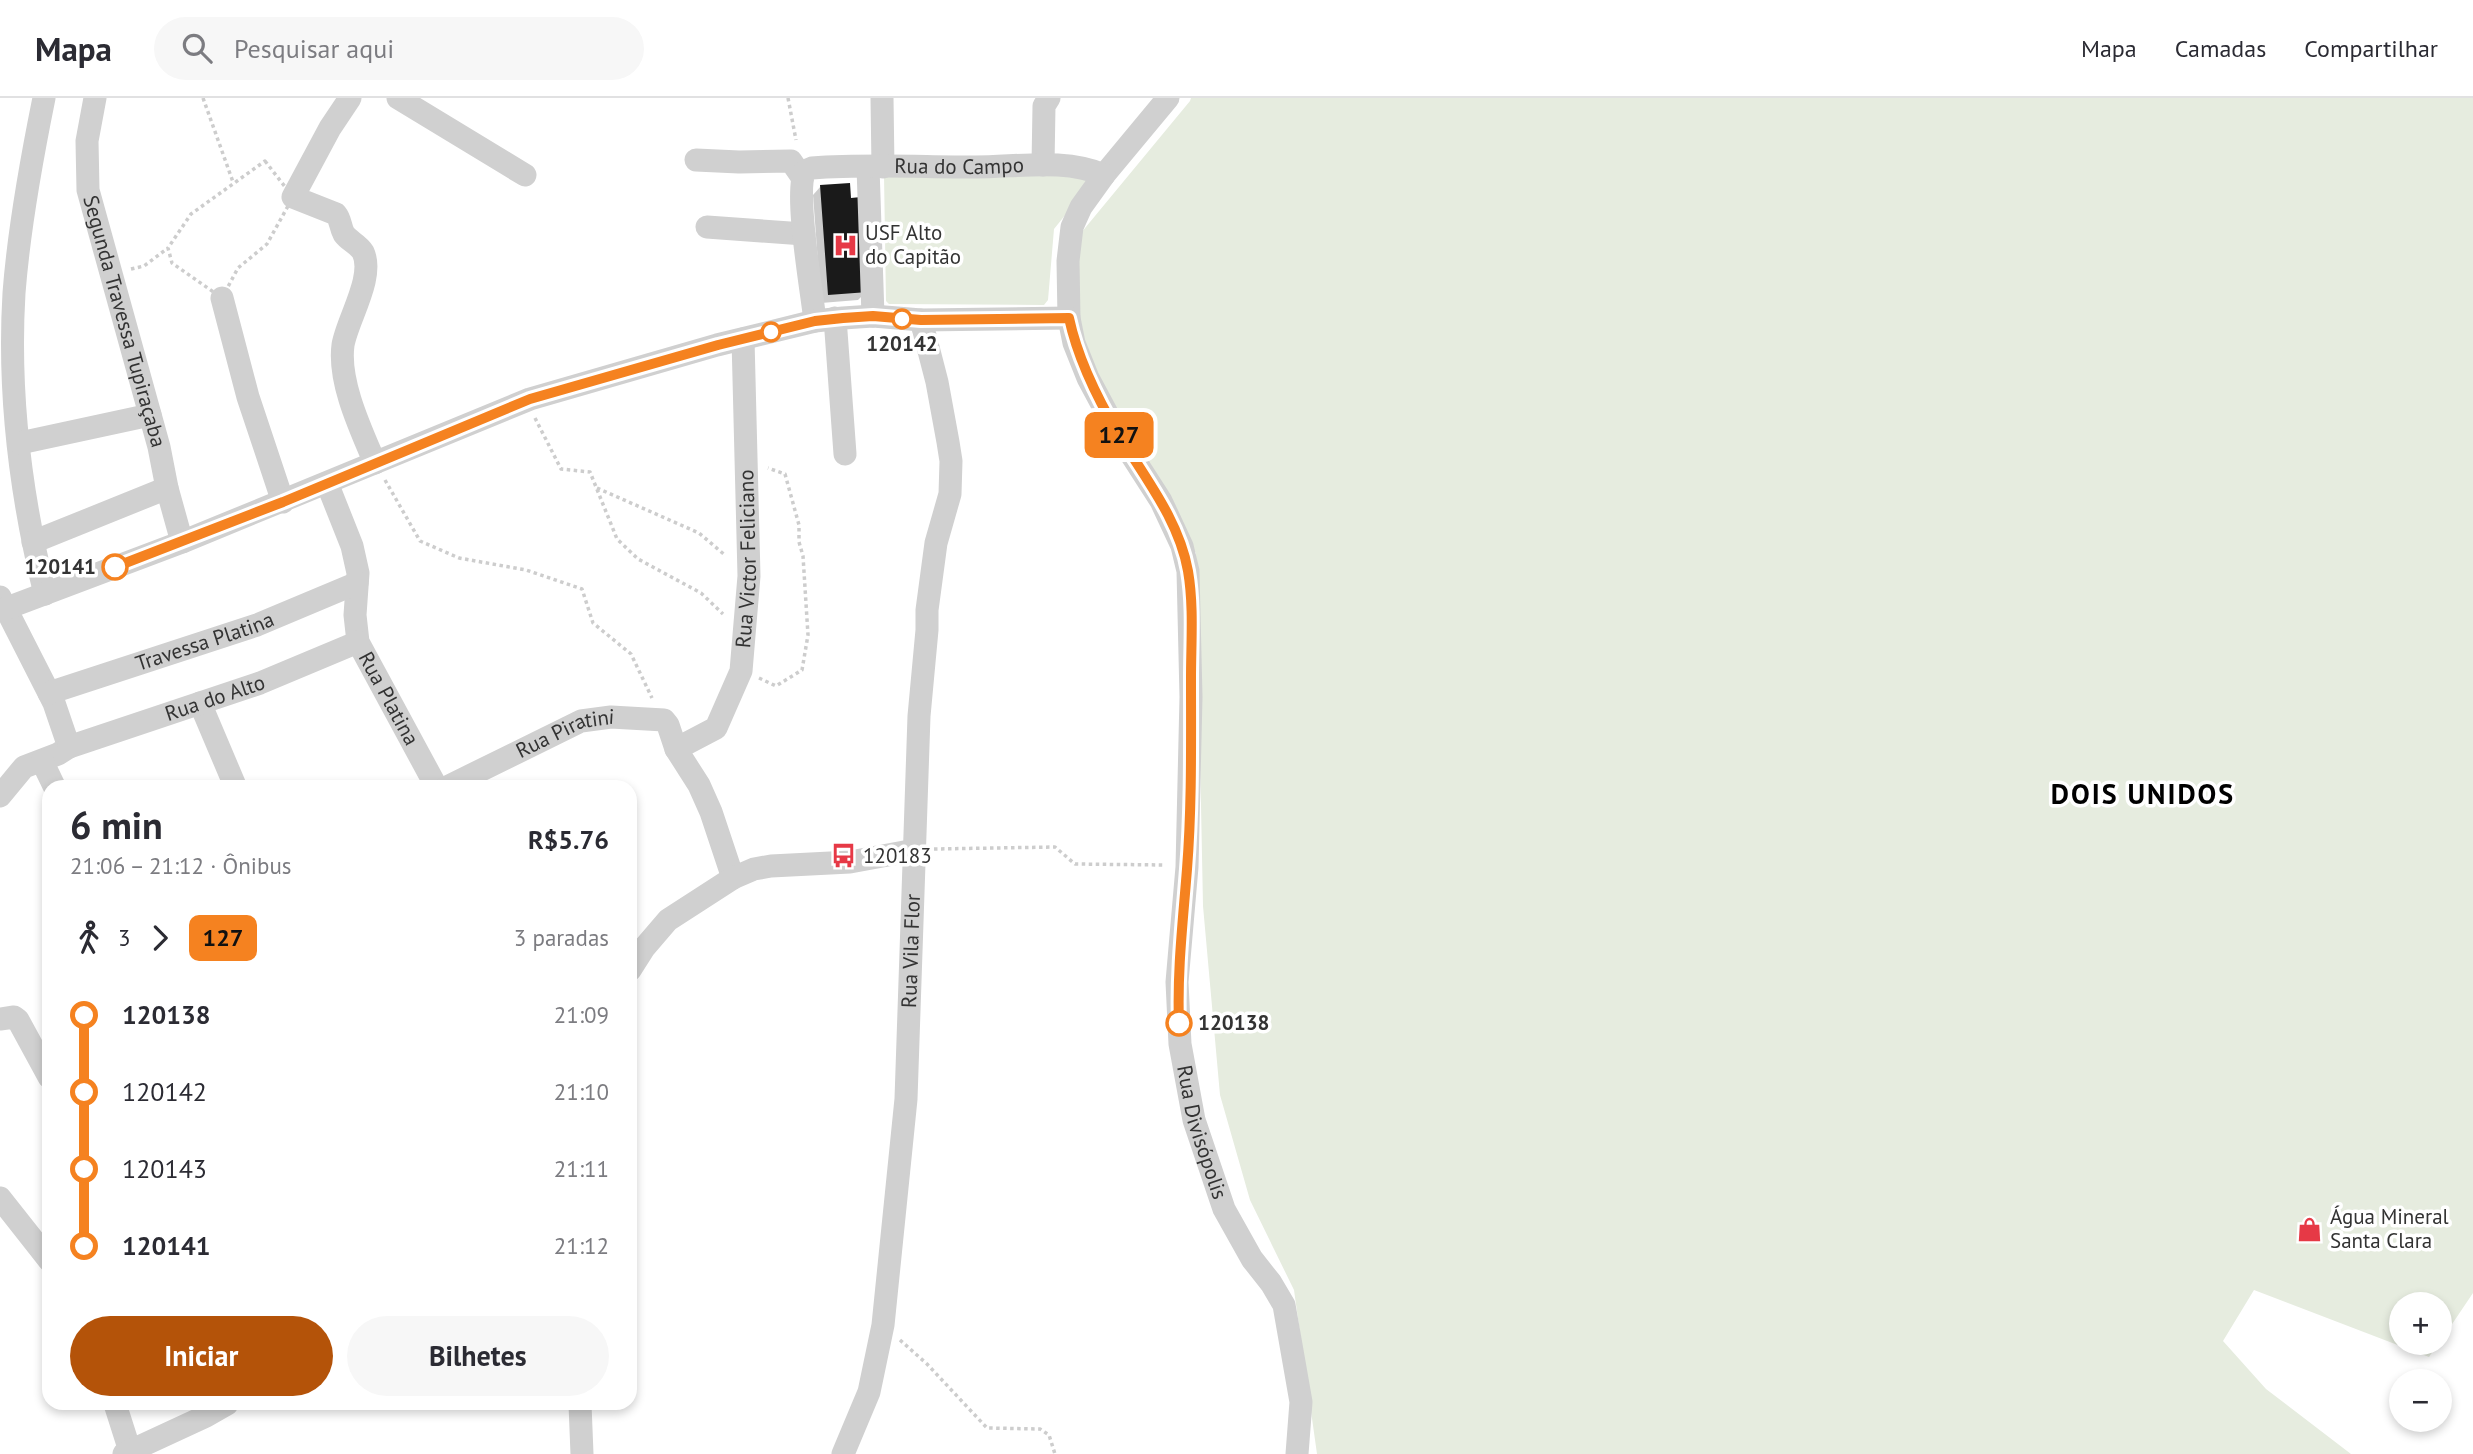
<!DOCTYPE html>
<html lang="pt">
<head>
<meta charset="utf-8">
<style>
  body { margin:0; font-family:"PT Sans",sans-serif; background:#f7f7f7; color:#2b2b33; height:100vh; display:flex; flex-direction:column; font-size:26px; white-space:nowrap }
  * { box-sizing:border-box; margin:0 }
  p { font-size:23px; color:#7c7c81 }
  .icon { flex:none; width:38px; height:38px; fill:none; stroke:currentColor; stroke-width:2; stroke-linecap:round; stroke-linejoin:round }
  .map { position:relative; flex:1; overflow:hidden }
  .details { position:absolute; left:42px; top:682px; width:595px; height:630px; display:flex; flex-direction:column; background:#fff; border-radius:21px; box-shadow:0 4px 10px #0003 }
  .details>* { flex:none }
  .badge { padding:0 14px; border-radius:10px; font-size:24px; line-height:46px }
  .tools { position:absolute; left:2389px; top:1194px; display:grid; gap:14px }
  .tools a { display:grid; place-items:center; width:63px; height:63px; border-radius:50%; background:#fff; box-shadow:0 4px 10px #0003; font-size:35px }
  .map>.badge { position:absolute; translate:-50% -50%; box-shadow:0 0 0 4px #fff }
  .legs { display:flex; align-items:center; gap:10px; height:77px; padding:0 28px; font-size:23px }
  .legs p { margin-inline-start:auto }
  .overview { display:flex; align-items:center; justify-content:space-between; height:119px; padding:0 28px }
  h1 { font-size:38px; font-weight:700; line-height:52px }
  .cta { display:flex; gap:14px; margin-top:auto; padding:14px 28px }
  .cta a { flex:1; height:80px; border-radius:42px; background:#b45309; color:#fff; font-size:28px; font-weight:700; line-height:80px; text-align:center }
  .cta a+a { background:#f7f7f7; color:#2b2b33 }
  ul { padding:0 28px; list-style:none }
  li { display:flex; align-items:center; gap:24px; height:77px; font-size:26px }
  li i { display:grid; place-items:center; width:10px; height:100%; margin:0 9px; background:currentColor }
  li i::after { content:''; width:18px; height:18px; margin:-9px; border:5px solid; border-radius:50%; background:#fff }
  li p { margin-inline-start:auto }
  li:first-child i { background:linear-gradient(#0000 50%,currentColor 0) }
  li:last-child i { background:linear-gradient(currentColor 50%,#0000 0) }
  header { display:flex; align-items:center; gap:42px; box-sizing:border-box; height:98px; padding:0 35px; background:#fff; border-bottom:2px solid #e1e1e2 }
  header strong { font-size:33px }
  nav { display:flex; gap:38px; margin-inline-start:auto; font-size:24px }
  .search { width:490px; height:63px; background:#f7f7f7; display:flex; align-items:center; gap:18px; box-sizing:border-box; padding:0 24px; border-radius:38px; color:#7c7c81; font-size:26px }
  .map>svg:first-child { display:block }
  .green { fill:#e6ecdf }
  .shadow { fill:#0003 }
  .building { fill:#1a1a1a }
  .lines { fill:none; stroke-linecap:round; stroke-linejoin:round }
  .path { stroke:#cdcdcd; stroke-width:3.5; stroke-dasharray:3.5 3.5; stroke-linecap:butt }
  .minor { stroke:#d0d0d0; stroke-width:23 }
  .line-1-casing { stroke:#fff; stroke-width:16 }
  .line-1 { stroke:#f58220; stroke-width:10 }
  .stop-1-dot { fill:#fff; stroke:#f58220; stroke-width:3.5 }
  .labels { text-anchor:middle; stroke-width:7; stroke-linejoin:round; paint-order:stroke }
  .street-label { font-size:21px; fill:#333; stroke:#fff }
  .poi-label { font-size:21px; fill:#333; stroke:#fff; text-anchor:start }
  .stop-label { font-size:21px; font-weight:bold; fill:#333; stroke:#fff }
  .district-label { font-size:28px; font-weight:bold; letter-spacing:2px; fill:#000; stroke:#fff }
</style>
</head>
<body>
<header>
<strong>Mapa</strong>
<div class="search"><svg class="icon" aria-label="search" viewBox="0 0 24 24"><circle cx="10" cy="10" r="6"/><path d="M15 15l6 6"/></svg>Pesquisar aqui</div>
<nav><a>Mapa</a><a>Camadas</a><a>Compartilhar</a></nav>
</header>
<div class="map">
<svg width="2473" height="1356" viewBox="0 0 2473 1356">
  <rect width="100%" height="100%" fill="#fff"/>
  <path class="green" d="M1191,0H2473V1195L2440,1244V1206H2401V1244H2439L2429,1259L2254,1192L2223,1243L2266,1291L2351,1356H1317L1294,1192L1250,1102L1220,997L1203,808L1196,455L1112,333L1070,250L1071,147L1190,3Z
    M1079,75L1091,85L1054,131L1048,202L1044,207L889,206L886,203L884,77Z"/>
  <path class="shadow" d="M821,88L866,194L858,202L821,205L813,97Z"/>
  <path class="building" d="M850,85L851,100L861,99L868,194L828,197L820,87Z"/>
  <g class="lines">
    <path class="path" d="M203,0L233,84
      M788,0L796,42
      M265,63L293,99L267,146L238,170L222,200L172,165L168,150L191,116Z
      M131,171L144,168L168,150
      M535,320L561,371L590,374L617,441L638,461L701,495L723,516
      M385,382L420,443L459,460L526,472L582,491L593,525L631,556L652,600
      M597,390L699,435L726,458
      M759,580L776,588L802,572L808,537L803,458L799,444V427L785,376L768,370
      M934,751L1055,749L1075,766L1165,767
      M900,1242L927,1266L987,1330L1040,1331L1049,1337L1055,1356"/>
    <g class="minor">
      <path d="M44,0C31,64 19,129 14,195C8,295 21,399 45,496"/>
      <path id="s1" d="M95,0L87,43L88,92L159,349L167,390L182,444"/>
      <path d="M350,0L330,30L293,99L336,116C341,122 340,129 344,136C349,143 358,146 363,154C375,179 347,222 343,247C338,284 361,332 375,365"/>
      <path d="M398,0L525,77"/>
      <path d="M882,0L883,69"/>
      <path id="s2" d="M1168,0L1104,77L1081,109L1072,129L1068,163L1069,220L1074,245L1088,280L1118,336L1161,403L1182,448L1188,473L1191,599L1187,769L1177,884L1180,946L1194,1022L1224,1111L1252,1161L1271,1185L1284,1207L1301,1304L1297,1356"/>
      <path d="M696,62L739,64L791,63L802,79"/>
      <path d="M1043,67L1044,8L1049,0"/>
      <path d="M868,69L873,218"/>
      <path d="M707,129L804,136"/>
      <path d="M222,200L248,299L283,404"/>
      <path d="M835,220L845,356"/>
      <path id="s3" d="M815,223C812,194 794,94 805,73L812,70C866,66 921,69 975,69C1018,69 1065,60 1104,77"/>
      <path d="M20,345L150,317"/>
      <path id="s4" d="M327,385L352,448L358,475L355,517L358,544L437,690"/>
      <path d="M33,444L167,390"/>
      <path d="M0,499L54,605L69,649L58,656L24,669L0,698"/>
      <path d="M7,510L182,444L530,301L717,247L815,223L843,220L873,218L921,222L1069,220"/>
      <path id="s5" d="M49,595L257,527L357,485"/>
      <path d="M200,605L236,690"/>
      <path id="s6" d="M69,649L260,585L358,544"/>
      <path id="s7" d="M676,651L716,630L741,573L749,478L743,241"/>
      <path d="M42,663L55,690"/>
      <path id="s8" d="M445,690L581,623L611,619L664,622L668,627L676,651L699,687L711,714L733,780"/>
      <path d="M630,872L644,850L668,822L733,780L754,771L771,768L850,764L915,752"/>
      <path d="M0,921L14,919L18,922L49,979"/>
      <path d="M0,1100L49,1162"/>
      <path d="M115,1306L130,1353"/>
      <path d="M580,1306L582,1356"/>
      <path d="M124,1356L206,1318L227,1306"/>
      <path id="s9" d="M843,1356L869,1294L883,1227L906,1001L919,618L927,532V512L936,445L950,396L951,363L948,344L937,284L921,222"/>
    </g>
  </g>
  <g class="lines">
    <defs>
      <path id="line-1" d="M115,469L283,404L530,301L718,247L815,223L843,220L873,218L921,222L1069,220C1078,262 1097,300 1119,337C1145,380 1179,422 1188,473C1194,508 1191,545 1191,580C1191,643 1192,708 1187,771C1183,823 1177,873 1179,925"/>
    </defs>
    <use href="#line-1" class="line-1-casing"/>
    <use href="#line-1" class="line-1"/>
  </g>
  <defs>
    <symbol id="hospital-bare" viewBox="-9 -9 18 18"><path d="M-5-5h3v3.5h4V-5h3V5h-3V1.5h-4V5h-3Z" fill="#e63946" stroke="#fff" stroke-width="2.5" paint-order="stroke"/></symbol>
    <symbol id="bus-bare" viewBox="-9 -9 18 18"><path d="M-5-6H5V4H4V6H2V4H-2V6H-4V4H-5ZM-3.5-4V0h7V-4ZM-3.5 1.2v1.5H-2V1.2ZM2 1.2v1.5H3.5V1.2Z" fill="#e63946" stroke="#fff" stroke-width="2.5" paint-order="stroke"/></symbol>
    <symbol id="shop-bare" viewBox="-9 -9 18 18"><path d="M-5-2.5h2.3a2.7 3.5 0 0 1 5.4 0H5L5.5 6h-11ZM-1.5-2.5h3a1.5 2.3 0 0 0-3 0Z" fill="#e63946" stroke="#fff" stroke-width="2.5" paint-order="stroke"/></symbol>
  </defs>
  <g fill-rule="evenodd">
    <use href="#hospital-bare" x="828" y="130" width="35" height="35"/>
    <use href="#bus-bare" x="826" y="740" width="35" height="35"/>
    <use href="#shop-bare" x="2292" y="1114" width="35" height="35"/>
  </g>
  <g class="stop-1-dot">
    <circle cx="902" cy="221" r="9"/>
    <circle cx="771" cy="234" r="9"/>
    <circle cx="115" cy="469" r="12"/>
    <circle cx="1179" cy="925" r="12"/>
  </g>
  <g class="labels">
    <g class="street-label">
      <text dy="7" stroke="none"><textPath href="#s3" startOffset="306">Rua do Campo</textPath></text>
      <text dy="7" stroke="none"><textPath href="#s1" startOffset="229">Segunda Travessa Tupiraçaba</textPath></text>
      <text dy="7" stroke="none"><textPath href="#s7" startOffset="220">Rua Victor Feliciano</textPath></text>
      <text dy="7" stroke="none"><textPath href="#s5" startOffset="164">Travessa Platina</textPath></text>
      <text dy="7" stroke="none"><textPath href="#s6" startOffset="154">Rua do Alto</textPath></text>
      <text dy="7" stroke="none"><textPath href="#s4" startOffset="229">Rua Platina</textPath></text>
      <text dy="7" stroke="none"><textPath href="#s8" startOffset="133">Rua Piratini</textPath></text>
      <text dy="7" stroke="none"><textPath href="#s9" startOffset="511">Rua Vila Flor</textPath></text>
      <text dy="7" stroke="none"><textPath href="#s2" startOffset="1099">Rua Divisópolis</textPath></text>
    </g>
    <g class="poi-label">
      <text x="865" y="142">USF Alto<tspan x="865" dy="24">do Capitão</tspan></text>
      <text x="863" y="765">120183</text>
      <text x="2330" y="1126">Água Mineral<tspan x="2330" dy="24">Santa Clara</tspan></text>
    </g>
    <g class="stop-label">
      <text x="902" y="253">120142</text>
      <text x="96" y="476" text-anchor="end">120141</text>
      <text x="1198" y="932" text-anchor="start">120138</text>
    </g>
    <g class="district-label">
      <text x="2143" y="706">DOIS UNIDOS</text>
    </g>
  </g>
</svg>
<div class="tools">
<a>+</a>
<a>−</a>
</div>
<b class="badge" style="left:1119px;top:337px;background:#f58220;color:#111">127</b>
<section class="details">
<div class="overview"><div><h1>6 min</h1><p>21:06 – 21:12 · Ônibus</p></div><b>R$5.76</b></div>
<div class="legs"><svg class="icon" aria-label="walk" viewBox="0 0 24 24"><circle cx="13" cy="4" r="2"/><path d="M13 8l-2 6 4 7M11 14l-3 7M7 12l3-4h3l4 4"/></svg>3<svg class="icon" aria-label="forward" viewBox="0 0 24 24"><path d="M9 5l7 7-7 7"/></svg><b class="badge" style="background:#f58220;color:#111">127</b><p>3 paradas</p></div>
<ul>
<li><i style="color:#f58220"></i><b>120138</b><p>21:09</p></li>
<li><i style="color:#f58220"></i><span>120142</span><p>21:10</p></li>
<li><i style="color:#f58220"></i><span>120143</span><p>21:11</p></li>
<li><i style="color:#f58220"></i><b>120141</b><p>21:12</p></li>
</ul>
<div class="cta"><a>Iniciar</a><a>Bilhetes</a></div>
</section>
</div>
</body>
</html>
